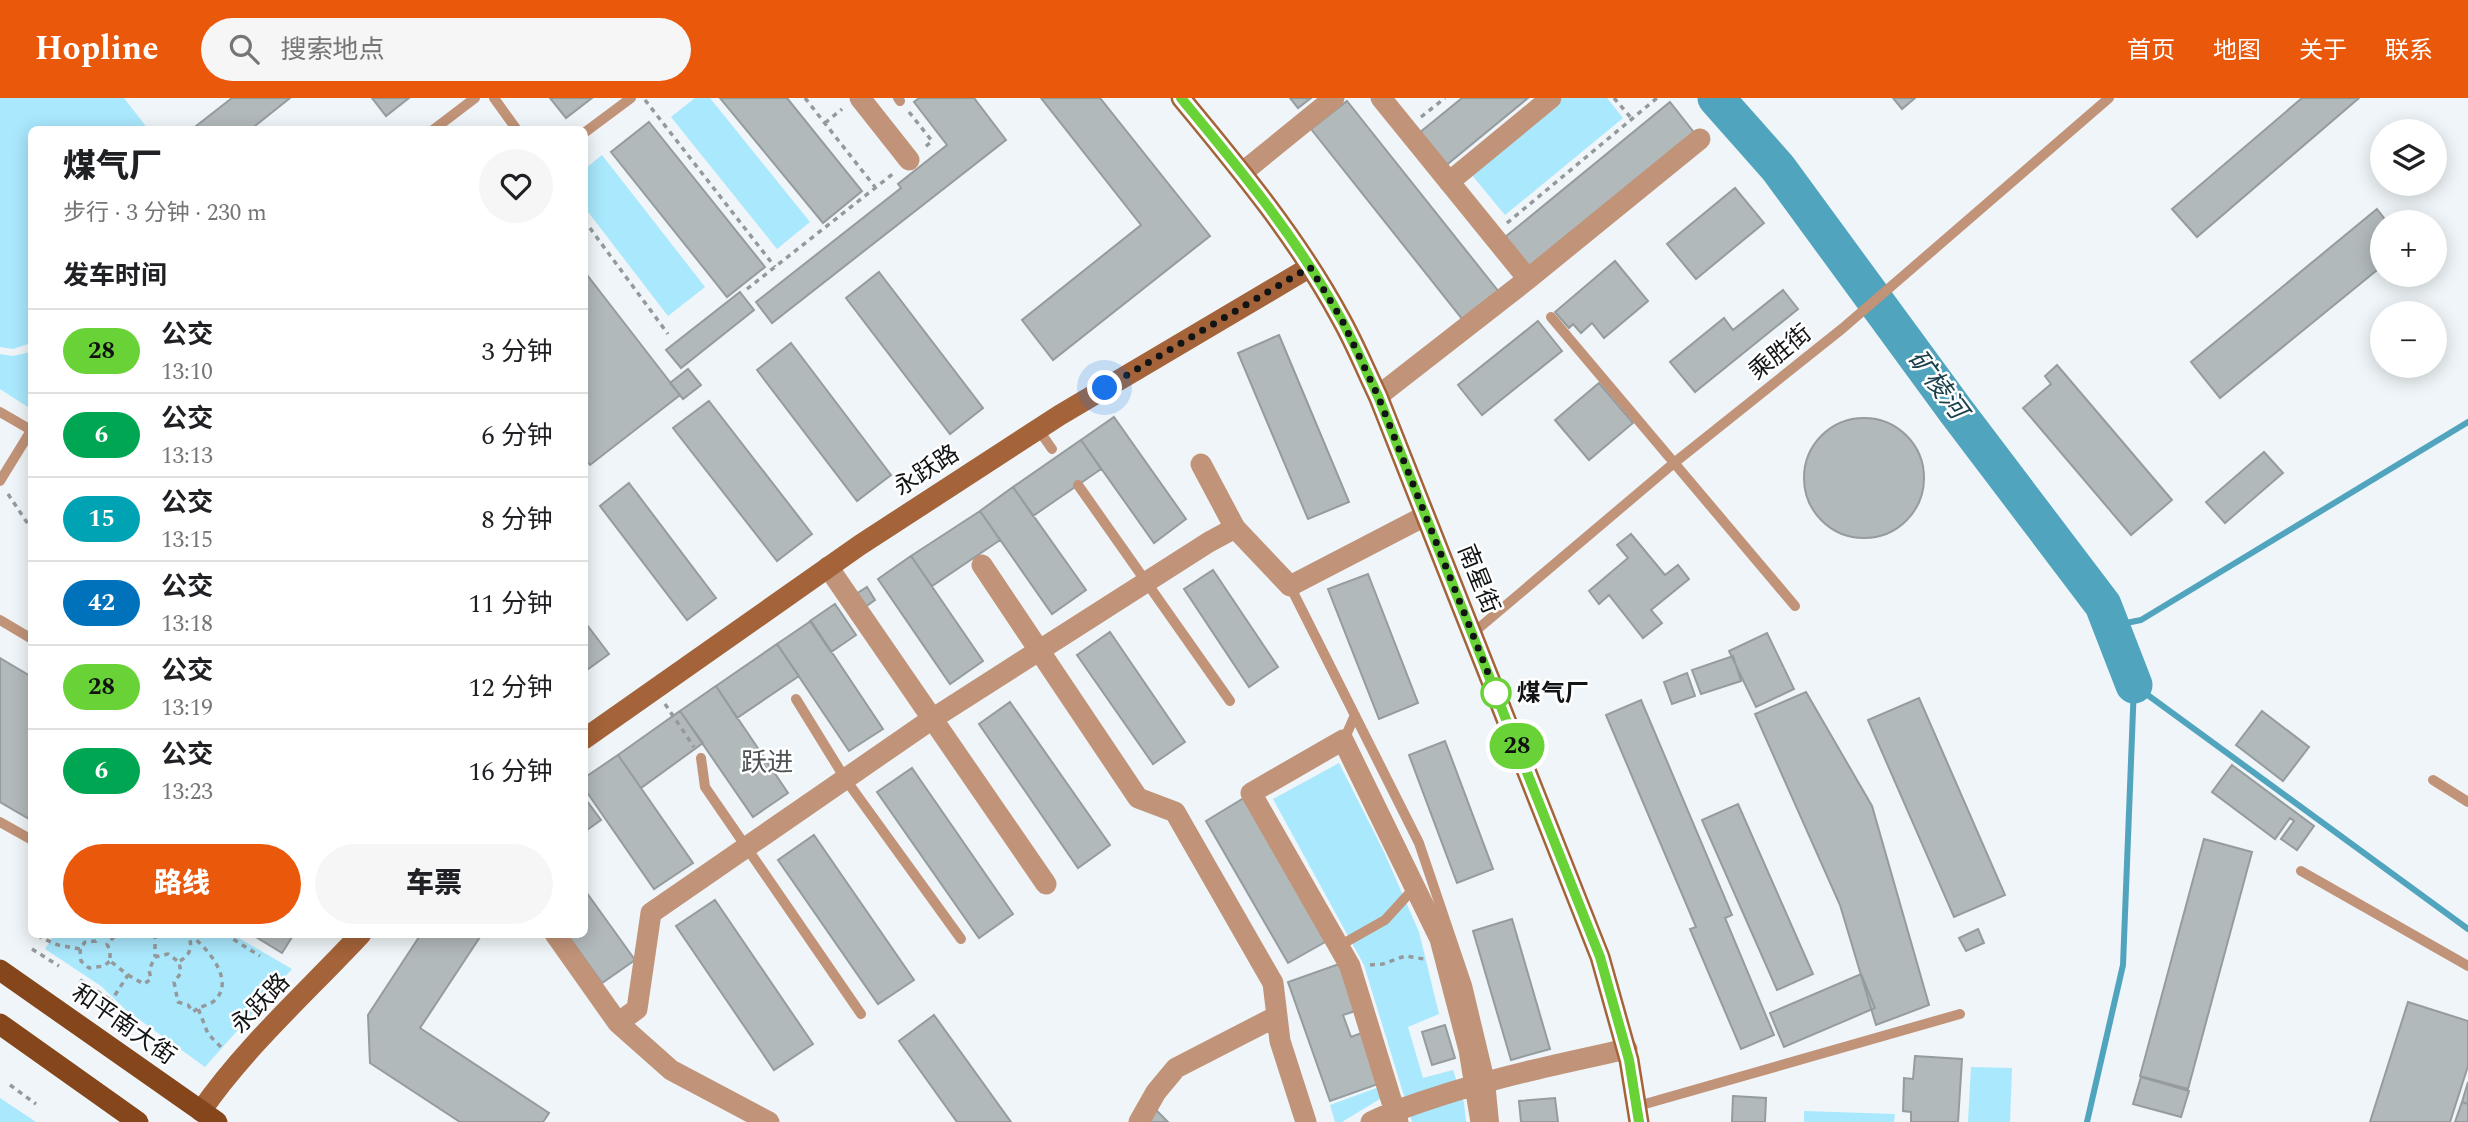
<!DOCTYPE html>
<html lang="zh">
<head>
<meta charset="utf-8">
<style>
  body { margin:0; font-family:Spectral,"Noto Sans SC",serif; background:#f6f6f6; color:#202124; height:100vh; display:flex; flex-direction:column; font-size:26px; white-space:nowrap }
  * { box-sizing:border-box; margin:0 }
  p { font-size:23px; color:#757577 }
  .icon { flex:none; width:38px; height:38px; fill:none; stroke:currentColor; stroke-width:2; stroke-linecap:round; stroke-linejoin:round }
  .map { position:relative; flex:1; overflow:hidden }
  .side { position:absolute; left:28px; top:28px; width:560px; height:812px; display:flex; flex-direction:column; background:#fff; border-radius:10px; box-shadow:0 4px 18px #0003 }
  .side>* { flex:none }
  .badge { padding:0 14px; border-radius:23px; font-size:24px; line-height:46px }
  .tools { position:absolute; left:2370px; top:21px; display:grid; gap:14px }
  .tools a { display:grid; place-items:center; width:77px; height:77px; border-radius:50%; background:#fff; box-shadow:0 4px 18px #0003; font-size:35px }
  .you { position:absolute; width:35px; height:35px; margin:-18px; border:5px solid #fff; border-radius:50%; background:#1a73e8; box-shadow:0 0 0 10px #1a73e833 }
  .map>.badge { position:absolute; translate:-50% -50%; box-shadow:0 0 0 4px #fff }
  h2 { padding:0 35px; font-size:26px; line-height:63px }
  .round { display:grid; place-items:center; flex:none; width:74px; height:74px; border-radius:37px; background:#f6f6f6 }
  .head { display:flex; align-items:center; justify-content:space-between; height:119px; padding:0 35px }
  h1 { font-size:33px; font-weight:800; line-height:52px }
  .cta { display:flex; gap:14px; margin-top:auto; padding:14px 35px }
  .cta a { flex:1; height:80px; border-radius:42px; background:#ea580c; color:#fff; font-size:28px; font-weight:800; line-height:80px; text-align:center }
  .cta a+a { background:#f6f6f6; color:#202124 }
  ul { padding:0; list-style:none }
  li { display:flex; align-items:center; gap:21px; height:84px; padding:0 35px; border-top:2px solid #e0e0e0 }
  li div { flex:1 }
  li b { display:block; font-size:26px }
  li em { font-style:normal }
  li .badge { min-width:77px; font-weight:700; text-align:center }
  header { display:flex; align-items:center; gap:42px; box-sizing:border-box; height:98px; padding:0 35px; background:#ea580c; color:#fff }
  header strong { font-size:33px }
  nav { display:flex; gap:38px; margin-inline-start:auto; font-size:24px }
  .search { width:490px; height:63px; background:#f6f6f6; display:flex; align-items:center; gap:18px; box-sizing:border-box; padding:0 24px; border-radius:38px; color:#757577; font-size:26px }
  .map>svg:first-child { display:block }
  .green { fill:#a9e8fd }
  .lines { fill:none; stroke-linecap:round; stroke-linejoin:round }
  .stream { stroke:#50a4bd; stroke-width:6 }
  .river { stroke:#50a4bd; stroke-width:37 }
  .building { fill:#b2b9bb; stroke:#959c9e; stroke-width:2 }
  .path { stroke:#95999b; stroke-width:3.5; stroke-dasharray:5 5; stroke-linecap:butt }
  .lane { stroke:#c19378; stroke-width:10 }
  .street { stroke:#c19378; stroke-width:21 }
  .secondary { stroke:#a46339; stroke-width:21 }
  .primary { stroke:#84461a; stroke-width:21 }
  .line-casing { stroke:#fff; stroke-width:16 }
  .line { stroke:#68d237; stroke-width:10 }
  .walk { stroke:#121415; stroke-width:7; stroke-dasharray:0 12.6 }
  .stop-dot { fill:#fff; stroke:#68d237; stroke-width:3.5 }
  .labels { text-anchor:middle; stroke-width:5; stroke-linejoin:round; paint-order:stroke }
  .street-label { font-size:24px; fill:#121415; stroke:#fff }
  .stop-label { font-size:24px; font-weight:bold; fill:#121415; stroke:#fff; text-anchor:start }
  .water-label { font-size:26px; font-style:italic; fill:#1b414d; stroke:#fff }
  .neighbourhood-label { font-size:26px; fill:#4d5254; stroke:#fff }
</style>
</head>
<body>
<header>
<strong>Hopline</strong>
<div class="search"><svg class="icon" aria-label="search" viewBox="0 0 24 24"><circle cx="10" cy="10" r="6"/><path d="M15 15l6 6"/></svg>搜索地点</div>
<nav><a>首页</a><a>地图</a><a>关于</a><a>联系</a></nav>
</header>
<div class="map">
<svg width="2468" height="1024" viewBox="0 0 2468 1024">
  <rect width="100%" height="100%" fill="#eff5f8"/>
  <path class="green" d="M0,0H124L148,31L32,32L31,245L13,251L0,249Z
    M695,0H710L810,124L777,151L671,19Z
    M1563,0H1607L1623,20L1505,117L1471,76Z
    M602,57L705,189L668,218L585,110V71Z
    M31,254H32L31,311L0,291V256L13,258Z
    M1339,665L1384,754L1419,834L1439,916L1408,929L1423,980L1453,972L1464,1005L1466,1024H1412L1364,867L1273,701Z
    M55,836L234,837L292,871L205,969L126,912L101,888L45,851Z
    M1971,969L2012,970L2010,1024H1968Z
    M1379,989L1383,999L1342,1024H1335L1330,1007Z
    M0,1000L36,1024H0Z
    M1804,1013L1895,1016L1894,1024H1804Z"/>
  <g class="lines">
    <path class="stream" d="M2111,528L2141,522L2468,324
      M2134,587L2468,831
      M2087,1024L2123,867L2134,587"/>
    <path class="river" d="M1716,0L1778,70L1956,313L2103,507L2134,587"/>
  </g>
  <path class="building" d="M232,0H290L250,32H191Z
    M372,0H409L386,18Z
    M550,0H592L566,20Z
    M720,0H787L862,93L823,125Z
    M919,0H974L1006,42L772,225L756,204L901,90L898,86L947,47L914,4Z
    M1041,0H1100L1210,138L1053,262L1022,222L1141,127Z
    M1290,0H1311L1298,10Z
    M1462,0H1528L1444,69L1418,36Z
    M1893,0H1915L1902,11Z
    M2302,0H2359L2197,139L2172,111Z
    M1347,3L1499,194L1463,222L1311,31Z
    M1670,4L1696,37L1531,173L1504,140Z
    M649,24L765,169L727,199L611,54Z
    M1735,90L1764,125L1696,181L1667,146Z
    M2377,111L2387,124H2382V168L2220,300L2191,264Z
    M1615,163L1648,203L1604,240L1592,225L1581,235L1573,226L1569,230L1555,214Z
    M584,173L680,297L590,367L584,360Z
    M879,174L983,310L950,336L846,200Z
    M1783,192L1798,211L1695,294L1670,264L1724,220L1733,232Z
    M740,194L754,212L681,270L666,252Z
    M1538,223L1562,253L1482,317L1458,287Z
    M1279,237L1349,404L1308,421L1238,255Z
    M791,245L891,377L857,403L757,272Z
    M2057,267L2172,402L2131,437L2023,310L2051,286L2045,278Z
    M688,271L701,287L683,301L670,285Z
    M1599,285L1633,325L1589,362L1555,322Z
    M709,303L812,436L777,463L673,330Z
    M1114,319L1186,421L1154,445L1081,342Z
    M1804 380a60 60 0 1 1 120 0a60 60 0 1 1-120 0Z
    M1081,342L1101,371L1033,418L1013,389Z
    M2264,354L2283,375L2225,425L2206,404Z
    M629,385L716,500L687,522L600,408Z
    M1013,389L1086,492L1052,516L980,413Z
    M980,413L1000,442L932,488L911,458Z
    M1631,436L1665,477L1678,467L1689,481L1651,512L1662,525L1643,540L1609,497L1599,506L1589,493L1628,460L1617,447Z
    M911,458L983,563L950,586L878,481Z
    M1213,472L1278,569L1249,589L1184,491Z
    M1368,476L1418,605L1379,621L1328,491Z
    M867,489L875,502L865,509L856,496Z
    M835,506L856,537L831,554L810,523Z
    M584,523L609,556L584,574Z
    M811,523L883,631L849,653L777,546Z
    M1110,534L1185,644L1153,666L1077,557Z
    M1767,535L1794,591L1756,609L1729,553Z
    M777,546L799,578L737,620L716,588Z
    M1733,558L1741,583L1701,596L1692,572Z
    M0,560L32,579V717L29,721L0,704Z
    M1687,575L1695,598L1672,606L1664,584Z
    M716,588L788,695L753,719L680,613Z
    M1806,594L1872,708L1929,907L1876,927L1840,807L1755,616Z
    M1919,600L2005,797L1954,819L1868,622Z
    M1641,602L1732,817L1725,820L1774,937L1741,951L1690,831L1696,829L1606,617Z
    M1010,604L1110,747L1078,770L979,626Z
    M680,613L703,645L641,690L618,657Z
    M2262,613L2309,649L2283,683L2236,647Z
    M1445,643L1493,771L1457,785L1409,657Z
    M618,657L693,765L654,791L584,690V680Z
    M2232,667L2314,728L2297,752L2281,741L2294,723L2290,720L2275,741L2212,694Z
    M912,670L1013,816L979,840L877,694Z
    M584,699L601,722L584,734Z
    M1244,700L1327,843L1288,865L1206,723Z
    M1738,706L1813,876L1777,892L1702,722Z
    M814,737L914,882L878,906L778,762Z
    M2204,741L2252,754L2188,991L2140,978Z
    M584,791L635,862L602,885L567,836H584Z
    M715,802L813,946L774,972L676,828Z
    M1512,821L1550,951L1511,962L1473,833Z
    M1978,831L1984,845L1966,853L1959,840Z
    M251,836H294L282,855Z
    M421,836H482L420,930L549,1015L543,1024H460L370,965L368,917Z
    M1339,866L1355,913L1343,917L1351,939L1364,934L1381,985L1330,1003L1288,884Z
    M1861,876L1875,910L1784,949L1770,915Z
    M2408,904L2468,923V968L2450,1024H2370Z
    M934,917L1011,1024H957L899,943Z
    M1445,927L1455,960L1432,967L1422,934Z
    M1915,958L1962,961L1958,1024H1911V1014L1903,1013L1904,980L1913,981Z
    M2141,979L2189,993L2181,1019L2133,1006Z
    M2468,984V1006L2462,1004Z
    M1733,998L1766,1000L1765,1024H1732Z
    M1555,1000L1558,1024H1521L1519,1003Z
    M2462,1004L2468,1006V1024H2455Z
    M1156,1012L1168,1024H1144Z"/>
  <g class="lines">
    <path class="path" d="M805,0L875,89
      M1614,0L1632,21
      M645,2L775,169
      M909,14L932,43L924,50
      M1421,19L1445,0
      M825,25L842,11
      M584,122L668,236
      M1507,125L1657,0
      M747,191L894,75
      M8,396L32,432
      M665,606L694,649
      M41,836L40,839L58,847L80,851L85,844L96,843L99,836
      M155,836V859
      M189,836C206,848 237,883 214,903C211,906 203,908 198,910L208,936L224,952
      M225,836L260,858
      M32,851L59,868
      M80,851L81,863L89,870L104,868L110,863
      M180,863C191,857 193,847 188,836
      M1370,867L1383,866L1405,858L1424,861
      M128,877L144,886L151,881L149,872L155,859L168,856L179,864L181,875L174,884L178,904L188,907L193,914L198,910
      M80,882L112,903
      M104,914L128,877L110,863V853L107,846L117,836
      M10,987L36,1006"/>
    <path class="lane" d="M494,0L517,32
      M898,0L900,3
      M433,32L475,0
      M584,35L631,0
      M1551,219L1795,508
      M0,314L31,332
      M1038,331L1052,351
      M0,383L32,331
      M1078,387L1230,603
      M1290,488L1419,745L1467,887L1490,983L1494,1024
      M0,522L32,541
      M1473,535L1674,365L1843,230L2109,0
      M796,601L846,682L961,841
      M1344,642L1355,617
      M701,660L705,689L861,916
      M2433,682L2468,704
      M0,724L32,742
      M2301,773L2468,868
      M1339,848L1385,822L1415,789
      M1638,1008L1960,916"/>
    <path class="street" d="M860,0L909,62
      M1381,0L1528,181
      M1243,74L1334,0
      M1449,84L1551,0
      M1378,298L1528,181L1700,41
      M1201,366L1235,430L1290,488L1425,418
      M982,467L1138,700L1175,714L1273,885L1280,943L1306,1024
      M828,469L1046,786
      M555,836L618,925L637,911L651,815L932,621L1209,444L1235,430
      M618,925L671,972L769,1024
      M1139,1024L1156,994L1176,970L1277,918
      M1371,1024C1397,1011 1424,1003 1452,994C1510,976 1568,964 1627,951
      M1398,1024L1350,868L1251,695L1343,642L1440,841L1469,952L1481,1024"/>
    <path class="secondary" d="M1181,0C1239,70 1298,141 1341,221C1355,246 1366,273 1378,298L1600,859L1629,962L1639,1024
      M584,641L860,447L1060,317L1310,169
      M201,1013C244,950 309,892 361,836"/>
    <path class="primary" d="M0,872L217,1024
      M0,926L138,1024"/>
  </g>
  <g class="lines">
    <defs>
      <path id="line" d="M1181,0C1239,70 1298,141 1341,221C1355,246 1366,273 1378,298L1600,859L1629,962L1639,1024"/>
    </defs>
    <use href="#line" class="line-casing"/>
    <use href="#line" class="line"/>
    <path class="walk" d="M1105,290L1310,169L1342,222L1378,298L1496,595"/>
  </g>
  <circle class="stop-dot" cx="1496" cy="595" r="14"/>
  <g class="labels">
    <g class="street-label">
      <text transform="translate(1780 254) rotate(-39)" y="8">乘胜街</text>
      <text transform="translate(926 372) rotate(-33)" y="8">永跃路</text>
      <text transform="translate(1479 481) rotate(68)" y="8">南星街</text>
      <text transform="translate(260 905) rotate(-46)" y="8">永跃路</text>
      <text transform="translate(124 926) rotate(35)" y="8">和平南大街</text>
    </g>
    <g class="stop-label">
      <text x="1517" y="603">煤气厂</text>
    </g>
    <g class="water-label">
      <text transform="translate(1938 286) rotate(53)" y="9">矿棱河</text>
    </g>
    <g class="neighbourhood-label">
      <text x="767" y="673">跃进</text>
    </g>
  </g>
</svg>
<div class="tools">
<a><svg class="icon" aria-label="layers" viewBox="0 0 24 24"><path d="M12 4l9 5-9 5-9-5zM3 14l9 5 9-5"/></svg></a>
<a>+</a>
<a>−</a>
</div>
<div class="you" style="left:1105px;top:290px"></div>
<b class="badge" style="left:1517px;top:648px;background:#68d237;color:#111">28</b>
<section class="side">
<div class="head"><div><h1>煤气厂</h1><p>步行 · 3 分钟 · 230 m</p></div><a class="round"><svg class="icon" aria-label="heart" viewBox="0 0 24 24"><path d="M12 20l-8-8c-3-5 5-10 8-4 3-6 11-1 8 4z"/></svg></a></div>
<h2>发车时间</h2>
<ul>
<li><span class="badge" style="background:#68d237;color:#111">28</span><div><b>公交</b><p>13:10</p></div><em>3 分钟</em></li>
<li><span class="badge" style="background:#00a651;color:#fff">6</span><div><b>公交</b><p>13:13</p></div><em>6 分钟</em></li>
<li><span class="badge" style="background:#00a3b4;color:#fff">15</span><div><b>公交</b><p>13:15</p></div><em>8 分钟</em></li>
<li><span class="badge" style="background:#0072bc;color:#fff">42</span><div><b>公交</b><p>13:18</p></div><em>11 分钟</em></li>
<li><span class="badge" style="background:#68d237;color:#111">28</span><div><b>公交</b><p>13:19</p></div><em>12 分钟</em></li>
<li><span class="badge" style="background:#00a651;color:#fff">6</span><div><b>公交</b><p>13:23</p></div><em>16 分钟</em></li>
</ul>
<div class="cta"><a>路线</a><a>车票</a></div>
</section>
</div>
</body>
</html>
